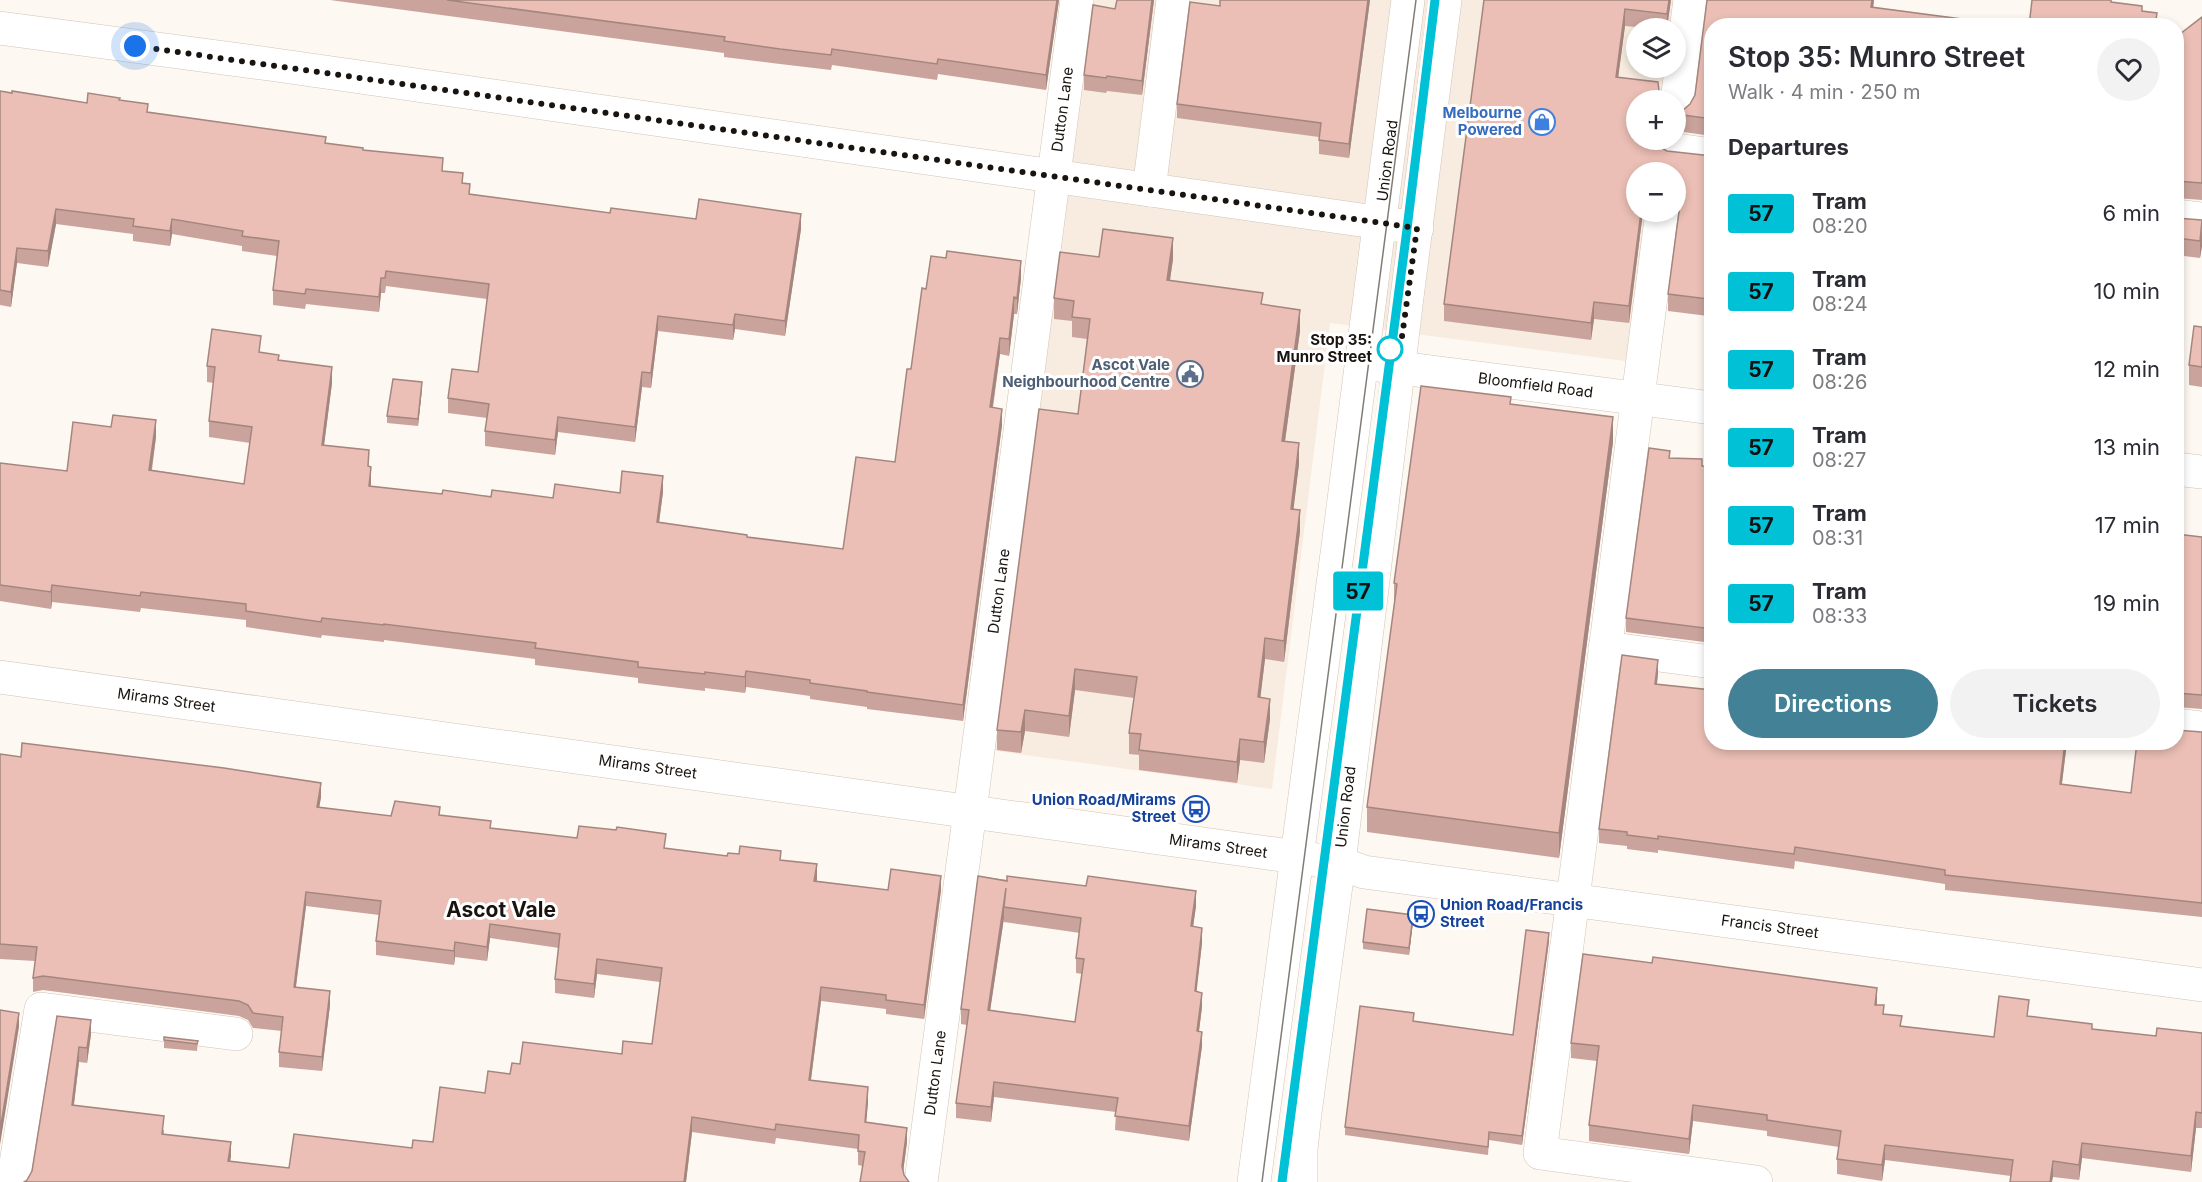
<!DOCTYPE html>
<html lang="en">
<head>
<meta charset="utf-8">
<style>
  body { margin:0; font-family:Inter,sans-serif; background:#f2f2f3; color:#2b2b33; height:100vh; display:flex; flex-direction:column; font-size:22px; white-space:nowrap }
  * { box-sizing:border-box; margin:0 }
  p { font-size:20px; color:#7c7c81 }
  .icon { flex:none; width:33px; height:33px; fill:none; stroke:currentColor; stroke-width:2; stroke-linecap:round; stroke-linejoin:round }
  .map { position:relative; flex:1; overflow:hidden }
  .side { position:absolute; left:1704px; top:18px; width:480px; height:732px; display:flex; flex-direction:column; background:#fff; border-radius:24px; box-shadow:0 3px 9px #0003 }
  .side>* { flex:none }
  .badge { padding:0 12px; border-radius:4px; font-size:21px; line-height:39px }
  .fabs { position:absolute; left:1626px; top:18px; display:grid; gap:12px }
  .fabs a { display:grid; place-items:center; width:60px; height:60px; border-radius:50%; background:#fff; box-shadow:0 3px 9px #0003; font-size:30px }
  .you { position:absolute; width:30px; height:30px; margin:-15px; border:4px solid #fff; border-radius:50%; background:#1a73e8; box-shadow:0 0 0 9px #1a73e833 }
  .map>.badge { position:absolute; translate:-50% -50%; box-shadow:0 0 0 3px #fff }
  h2 { padding:0 24px; font-size:22px; line-height:54px }
  .round { display:grid; place-items:center; flex:none; width:63px; height:63px; border-radius:32px; background:#f2f2f3 }
  .overview { display:flex; align-items:center; justify-content:space-between; height:102px; padding:0 24px }
  h1 { font-size:28px; font-weight:600; line-height:45px }
  .cta { display:flex; gap:12px; margin-top:auto; padding:12px 24px }
  .cta a { flex:1; height:69px; border-radius:36px; background:#428196; color:#fff; font-size:24px; font-weight:600; line-height:69px; text-align:center }
  .cta a+a { background:#f2f2f3; color:#2b2b33 }
  ul { padding:0; list-style:none }
  li { display:flex; align-items:center; gap:18px; height:78px; padding:0 24px }
  li div { flex:1 }
  li b { display:block; font-size:22px }
  li em { font-style:normal }
  li .badge { min-width:66px; font-weight:700; text-align:center }
  .map>svg:first-child { display:block }
  .built { fill:#f8ece0; fill-rule:evenodd }
  .lines { fill:none; stroke-linecap:round; stroke-linejoin:round }
  .minor-casing { stroke:#d2c3b6; stroke-width:34 }
  .minor { stroke:#fff; stroke-width:33 }
  .tram { stroke:#817c76; stroke-width:1.5 }
  .wall { fill:#caa49c; fill-rule:evenodd }
  .shaded-wall { fill:#a4867f }
  .building { fill:#ebbfb5; stroke:#a4867f; stroke-width:1.5; fill-rule:evenodd }
  .line-casing { stroke:#fff; stroke-width:14 }
  .line { stroke:#00c1d5; stroke-width:9 }
  .walk { stroke:#19140f; stroke-width:6; stroke-dasharray:0 10.8 }
  .stop-dot { fill:#fff; stroke:#00c1d5; stroke-width:3 }
  .labels { text-anchor:middle; stroke-width:6; stroke-linejoin:round; paint-order:stroke }
  .street-label { font-size:15px; fill:#19140f; stroke:#fff }
  .shop-label { font-size:15px; font-weight:bold; fill:#366cbe; stroke:#fff; text-anchor:end }
  .stop-label { font-size:15px; font-weight:bold; fill:#19140f; stroke:#fff; text-anchor:end }
  .service-label { font-size:15px; font-weight:bold; fill:#4e5e75; stroke:#fff; text-anchor:end }
  .transit-label { font-size:15px; font-weight:bold; fill:#164399; stroke:#fff; text-anchor:end }
  .district-label { font-size:21px; font-weight:bold; fill:#19140f; stroke:#fff }
</style>
</head>
<body>
<div class="map">
<svg width="2202" height="1182" viewBox="0 0 2202 1182">
  <rect width="100%" height="100%" fill="#fef8f2"/>
  <path class="built" d="M1078,0H1685L1673,100H1636V140H1668L1636,172V212H1659L1640,363L1330,323L1272,789L982,749ZM1636,28H1676V68H1636Z"/>
  <g class="lines">
    <defs>
      <g id="minor">
        <path d="M0,28L269,64L1417,228"/>
        <path d="M1676,109L1690,0"/>
        <path d="M1670,149L1712,155"/>
        <path d="M1149,190L1173,0"/>
        <path d="M1662,212L1540,1153L1756,1182"/>
        <path d="M2176,216L2202,219"/>
        <path id="s1" d="M1377,365L1712,408"/>
        <path d="M2176,469L2202,472"/>
        <path d="M1605,648L1712,662"/>
        <path id="s2" d="M0,677L1304,858L1339,863L1364,872L2202,985"/>
        <path d="M2176,725L2202,728"/>
        <path d="M13,1182L41,1009L236,1034"/>
        <path id="s3" d="M921,1182L1077,0"/>
        <path id="s4" d="M1254,1182L1340,531L1408,0"/>
        <path id="s5" d="M1301,1182V1149L1305,1113L1339,863L1407,297L1445,0"/>
      </g>
    </defs>
    <use href="#minor" class="minor-casing"/>
    <use href="#minor" class="minor"/>
    <path class="tram" d="M1262,1182L1416,0
      M1282,1182L1406,237L1435,0"/>
  </g>
  <path class="wall" d="M330,0H1059L1046,90L938,74L937,80L832,65L831,70L780,64L724,57V53Z
    M1154,0L1142,95L1107,91L1106,93L1084,90V75L1115,9Z
    M1370,0L1349,158L1319,154V137L1177,118V104L1220,6Z
    M1484,0H1671L1667,28H1647L1625,26L1618,77L1636,140H1654V141L1658,146L1667,151L1712,156V306H1709L1708,316L1668,311V294L1679,206V204L1676,200V172H1636V212H1643L1629,323L1594,319L1591,340L1444,321V304Z
    M1707,0H1874L1873,8L1712,26V136L1676,131V111L1683,110L1690,104L1695,95Z
    M2202,17V200L2176,198V37Z
    M0,91L87,103L120,101L148,113L363,150L443,171L463,183L470,194L610,213L696,219L801,229L785,336L735,329L733,340L658,331L651,388L642,387L635,442L558,432L555,455L485,446V431L487,418L448,413V398L478,372L487,299L386,286L385,293H381L379,312L306,304L305,309L273,305V290L277,256L242,251V246L172,234L170,246L133,241V234L56,224L48,267L17,263L11,307L0,305Z
    M2176,218L2202,220V246L2200,258L2176,255Z
    M1099,257L1173,259L1170,280L1263,305L1300,331L1285,442L1299,464L1293,509L1300,531L1284,662L1265,659L1260,697L1270,719L1264,763L1240,760L1237,783L1139,770V755L1129,754V733L1134,698L1075,690L1069,737L1025,731L1021,753L997,750V730L1078,414L1087,339L1072,337V321L1054,319V298Z
    M1021,278L1017,314H1014L1009,356L1000,354L993,408L1002,425L963,721L867,709V707L810,699V696L746,687L745,693L705,688V691L638,683V678L535,665V659L384,640V642L322,635L321,638L246,627V620L141,608L140,612L52,602L51,609L0,601V463L67,471L156,437L152,470L244,484L250,443L209,437V421L214,383L207,382V366L261,353L332,383L324,445L369,466L371,486L442,494L553,498L620,493L663,492L659,522L747,537L843,549L895,462L926,289Z
    M2202,327V387L2189,385V365Z
    M422,389L418,426L387,423V416Z
    M1511,404L1613,442L1559,858L1367,832V807L1394,606V583Z
    M1670,458L1702,466L1712,467V643L1626,632V618Z
    M2176,534L2202,537V709L2176,707Z
    M1658,674L1657,684L1712,742H2067L2062,784L2131,793L2200,732H2202V917L1945,890V884L1795,861L1794,869L1658,850V853L1627,849V846L1599,843V829Z
    M0,754L321,797L319,807L391,816L440,815L491,828L727,856L781,860L817,879L816,881L888,890H941L924,1019L886,1014V1009L821,1001L811,1080L868,1102L866,1122L907,1142L903,1172L904,1175L858,1165V1149L776,1138L775,1144L692,1132L686,1182H24L27,1180L32,1171L57,1016L91,1034L87,1063L79,1062L74,1105L164,1130V1134L231,1156L230,1161L289,1168L412,1148L433,1142L485,1093L510,1074L520,1064L622,1054L652,1044L660,982L597,974L594,998L555,993V979L559,948L490,938L487,961L455,957L454,965L376,955V941L379,915L306,906L296,987L330,1005L322,1071L279,1067V1052L282,1031L253,1028L248,1020L239,1016L43,990L33,992V978L35,961L0,959Z
    M978,876L1196,906L1193,927L1202,943L1196,992L1202,1007L1199,1031L1202,1046L1189,1141L1115,1130L1116,1112L994,1097L991,1122L956,1118V1103L967,1025L961,1024V1009ZM1004,918V922L1080,933L1076,958V973L1082,974L1075,1022L990,1010Z
    M1413,922L1409,955L1363,949V942Z
    M1549,941L1522,1145L1489,1140L1488,1155L1345,1135V1127L1414,1022L1513,1035Z
    M1877,1005L1884,1014L1902,1026L1994,1037L2029,1016L2092,1029L2156,1036L2202,1033V1128H2196L2191,1172L2082,1158L2079,1180L2053,1177L2011,1176L1885,1160L1882,1181L1837,1174V1159L1839,1147L1767,1136V1131L1693,1121L1689,1154L1589,1141V1125L1597,1061L1571,1058V1043Z
    M164,1040L198,1041L197,1051L164,1048Z"/>
  <path class="shaded-wall" d="M1057,0H1059L1046,90V75Z
    M1152,0H1154L1142,95V81Z
    M1368,0H1370L1349,158V144Z
    M1669,0H1671L1667,28V14Z
    M1872,0H1874L1871,24V7Z
    M1625,9V26L1616,94V77Z
    M56,209V224L48,267V251Z
    M1641,212H1643L1629,323V306Z
    M801,214V229L785,336V321Z
    M172,219V234L170,246V231Z
    M2202,229V246L2200,258V241Z
    M1173,238V259L1167,300V280Z
    M17,248V263L11,307V292Z
    M1021,261V278L1017,314V298Z
    M381,278V293L379,312V297Z
    M1709,289V306L1708,316V299Z
    M1014,297V314L1009,356V339Z
    M1594,302V319L1591,340V323Z
    M1300,310V331L1282,462V441Z
    M735,314V329L733,340V325Z
    M658,316V331L651,388V373Z
    M1000,338V354L990,424V407Z
    M332,367V383L322,461V445Z
    M642,372V387L635,442V427Z
    M422,382V389L418,426V419Z
    M1002,409V425L963,721V705Z
    M558,417V432L555,455V440Z
    M1613,417V442L1559,858V833Z
    M156,420V437L149,486V470Z
    M1299,443V464L1291,530V509Z
    M371,467V483L369,503V486Z
    M663,476V492L657,538V522Z
    M1300,510V531L1284,662V641Z
    M52,585V602L51,609V592Z
    M1265,638V659L1258,718V697Z
    M1658,660V674L1655,698V684Z
    M1075,669V690L1069,737V716Z
    M746,671V687L745,693V677Z
    M1270,699V719L1264,763V742Z
    M1025,710V731L1021,753V732Z
    M1240,739V760L1237,783V762Z
    M2065,742H2067L2060,798V784Z
    M321,783V797L317,821V807Z
    M817,864V879L814,895V881Z
    M941,876V890L924,1019V1005Z
    M1006,888L1004,907V918L988,1025V1010Z
    M1196,891V906L1191,941V926Z
    M306,892V906L294,1001V987Z
    M1413,915V922L1409,955V948Z
    M490,924V938L487,961V947Z
    M1202,928V943L1195,1006V991Z
    M1549,933V941L1522,1145V1136Z
    M455,942V957L454,965V951Z
    M597,959V974L594,998V984Z
    M821,987V1001L809,1094V1080Z
    M1877,988V1003L1875,1020V1005Z
    M330,991V1005L322,1071V1057Z
    M1202,993V1007L1197,1046V1031Z
    M19,1013V1027L0,1145V1131Z
    M91,1020V1034L87,1063V1048Z
    M1202,1032V1046L1189,1141V1126Z
    M79,1047V1062L72,1119V1105Z
    M994,1082V1097L991,1122V1107Z
    M868,1087V1102L865,1137V1122Z
    M1693,1105V1121L1689,1154V1139Z
    M2196,1112V1128L2191,1172V1156Z
    M692,1117V1132L686,1182H684Z
    M907,1128V1142L902,1180V1166Z
    M231,1142V1156L228,1175V1161Z
    M2082,1143V1158L2079,1180V1165Z
    M1885,1145V1160L1882,1181V1165Z
    M2053,1161V1177L2052,1182H2050Z"/>
  <path class="building" d="M447,0H1057L1046,75L938,59L937,64L832,49L831,55L780,49L724,41L725,37Z
    M1117,0H1152L1142,81L1107,76L1106,78L1084,75L1093,5L1115,9Z
    M1220,0H1368L1349,144L1319,140L1321,123L1177,104L1190,2L1220,6Z
    M1484,0H1669L1667,14L1625,9L1616,77L1658,82L1660,100H1636V140H1653L1658,146L1667,151L1712,156V290L1709,289L1708,299L1668,294L1681,197L1679,187L1676,183V172H1636V212H1641L1629,306L1594,302L1591,323L1444,304Z
    M1707,0H1872L1871,7L2015,26H1712V119L1676,114V111L1683,110L1690,104L1695,95Z
    M2032,0H2111V2L2142,6V11L2157,13L2155,26H2029Z
    M2202,17V183L2176,181V37Z
    M0,91L12,93V91L87,103L88,93L120,98L119,100L148,104L147,112L326,137L325,143L363,148V150L443,158L442,171L463,173L462,183L470,184L469,194L610,213L611,208L696,219L699,199L801,214L785,321L735,314L733,325L658,316L651,373L642,372L635,427L558,417L555,440L485,431L489,404L448,398L452,369L478,372L489,284L386,271L385,278H381L379,297L306,289L305,294L273,290L279,241L242,236L243,231L172,219L170,231L133,226L134,219L56,209L48,251L17,248L11,292L0,290Z
    M2176,218L2202,220L2200,241L2176,238Z
    M1103,229L1173,238L1167,280L1263,293L1261,304L1300,310L1282,441L1299,443L1291,509L1300,510L1284,641L1265,638L1258,697L1270,699L1264,742L1240,739L1237,762L1139,750L1141,734L1129,733L1137,677L1075,669L1069,716L1025,710L1021,732L997,730L1039,409L1078,414L1090,319L1072,317L1074,301L1054,298L1060,252L1099,257Z
    M947,251L1021,261L1017,298L1014,297L1009,339L1000,338L990,407L1002,409L963,705L867,692V691L810,683V680L746,671L745,677L705,672V674L638,667V662L535,648L536,643L384,624V625L322,618L321,622L246,611V604L141,592L140,596L52,585L51,592L0,585V463L67,471L73,422L111,427L113,415L156,420L149,470L244,484L252,427L209,421L215,367L207,366L212,329L261,336L259,352L279,355L278,360L332,367L322,445L369,450L368,466L371,467L369,486L442,494L443,490L491,497L492,490L553,498L555,484L620,493L622,471L663,476L657,522L747,535V537L843,549L856,457L895,462L907,369H911L922,288L926,289L931,256L946,258Z
    M2194,326L2202,327V367L2189,365Z
    M393,379L422,382L418,419L387,416Z
    M1421,386L1511,397L1510,404L1613,417L1559,833L1367,807L1397,584L1394,583Z
    M1649,448L1670,451L1669,458L1702,459V466L1712,467V629L1626,618Z
    M2176,534L2202,537V695L2176,693Z
    M1622,655L1658,660L1655,684L1712,690V742H2065L2060,784L2131,793L2137,742H2176V730L2202,732V903L1945,875V870L1795,847L1794,854L1658,836V839L1627,835V832L1599,829Z
    M22,743L224,768L321,783L317,807L391,816L395,801L440,807L439,815L491,821L490,828L577,838L579,826L616,830L617,827L666,834L664,848L727,856L728,853L739,854L740,846L781,851L780,860L817,864L814,881L888,890L891,869L941,876L924,1005L886,1000V995L821,987L809,1080L868,1087L865,1122L907,1128L902,1166L904,1175L909,1182H860L865,1152L858,1151L859,1135L776,1124L775,1130L692,1117L684,1182H24L27,1180L32,1171L57,1016L91,1020L87,1048L79,1047L72,1105L164,1116L162,1134L231,1142L228,1161L289,1168L294,1134L412,1148L413,1140L433,1142L440,1087L485,1093L488,1071L510,1074L512,1063L520,1064L523,1042L622,1054L623,1041L652,1044L662,968L597,959L594,984L555,979L560,934L490,924L487,947L455,942L454,951L376,941L381,901L306,892L294,987L330,991L322,1057L279,1052L283,1017L253,1013L248,1005L239,1001L43,976L33,978L37,947L0,944V754L21,757Z
    M978,876L1007,881V876L1086,886L1088,876L1196,891L1191,926L1202,928L1195,991L1202,993L1197,1031L1202,1032L1189,1126L1115,1116L1118,1098L994,1082L991,1107L956,1103L969,1010L961,1009ZM1006,888L1004,907L1081,918L1076,958L1084,959L1075,1022L988,1010Z
    M1367,909L1413,915L1409,948L1363,942Z
    M1526,930L1549,933L1522,1136L1489,1132L1488,1147L1345,1127L1360,1006L1414,1013L1413,1021L1513,1035Z
    M1583,954L1652,963L1653,957L1877,988L1875,1005H1884L1883,1014L1902,1016L1900,1026L1994,1037L1999,996L2029,1000L2027,1016L2092,1024V1029L2156,1036L2157,1028L2202,1033V1113L2196,1112L2191,1156L2082,1143L2079,1165L2053,1161L2050,1182H2010L2013,1160L1885,1145L1882,1165L1837,1159L1841,1131L1767,1120V1115L1693,1105L1689,1139L1589,1125L1599,1046L1571,1043Z
    M0,1010L19,1013L0,1131Z
    M164,1037L198,1041L197,1044L164,1040Z"/>
  <g class="lines">
    <defs>
      <path id="line" d="M1282,1182L1406,237L1435,0"/>
    </defs>
    <use href="#line" class="line-casing"/>
    <use href="#line" class="line"/>
    <path class="walk" d="M135,46L1417,228L1401,344L1390,349"/>
  </g>
  <defs>
    <symbol id="shop-ring" viewBox="-11 -11 22 22"><circle r="9.5" fill="#fff" stroke="#3f7fe0" stroke-width="1.5"/><path d="M-5-2.5h2.3a2.7 3.5 0 0 1 5.4 0H5L5.5 6h-11ZM-1.5-2.5h3a1.5 2.3 0 0 0-3 0Z" fill="#3f7fe0"/></symbol>
    <symbol id="civic-ring" viewBox="-11 -11 22 22"><circle r="9.5" fill="#fff" stroke="#5c6f8a" stroke-width="1.5"/><path d="M-.6-6.5H3V-4.5H.6V-3L4-1V1h2V6H-6V1h2V-1L-.6-3ZM-1.2 2.5V6h2.4V2.5Z" fill="#5c6f8a"/></symbol>
    <symbol id="bus-ring" viewBox="-11 -11 22 22"><circle r="9.5" fill="#fff" stroke="#1a4fb4" stroke-width="1.5"/><path d="M-5-6H5V4H4V6H2V4H-2V6H-4V4H-5ZM-3.5-4V0h7V-4ZM-3.5 1.2v1.5H-2V1.2ZM2 1.2v1.5H3.5V1.2Z" fill="#1a4fb4"/></symbol>
  </defs>
  <g fill-rule="evenodd">
    <use href="#shop-ring" x="1527" y="107" width="30" height="30"/>
    <use href="#civic-ring" x="1175" y="359" width="30" height="30"/>
    <use href="#bus-ring" x="1181" y="794" width="30" height="30"/>
    <use href="#bus-ring" x="1406" y="899" width="30" height="30"/>
  </g>
  <circle class="stop-dot" cx="1390" cy="349" r="12"/>
  <g class="labels">
    <g class="street-label">
      <text dy="5" stroke="none"><textPath href="#s3" startOffset="1082">Dutton Lane</textPath></text>
      <text dy="5" stroke="none"><textPath href="#s4" startOffset="1030">Union Road</textPath></text>
      <text dy="5" stroke="none"><textPath href="#s1" startOffset="160">Bloomfield Road</textPath></text>
      <text dy="5" stroke="none"><textPath href="#s3" startOffset="596">Dutton Lane</textPath></text>
      <text dy="5" stroke="none"><textPath href="#s2" startOffset="168">Mirams Street</textPath></text>
      <text dy="5" stroke="none"><textPath href="#s2" startOffset="654">Mirams Street</textPath></text>
      <text dy="5" stroke="none"><textPath href="#s5" startOffset="378">Union Road</textPath></text>
      <text dy="5" stroke="none"><textPath href="#s2" startOffset="1230">Mirams Street</textPath></text>
      <text dy="5" stroke="none"><textPath href="#s2" startOffset="1788">Francis Street</textPath></text>
      <text dy="5" stroke="none"><textPath href="#s3" startOffset="110">Dutton Lane</textPath></text>
    </g>
    <g class="shop-label">
      <text x="1522" y="118">Melbourne<tspan x="1522" dy="17">Powered</tspan></text>
    </g>
    <g class="stop-label">
      <text x="1372" y="345">Stop 35:<tspan x="1372" dy="17">Munro Street</tspan></text>
    </g>
    <g class="service-label">
      <text x="1170" y="370">Ascot Vale<tspan x="1170" dy="17">Neighbourhood Centre</tspan></text>
    </g>
    <g class="transit-label">
      <text x="1176" y="805">Union Road/Mirams<tspan x="1176" dy="17">Street</tspan></text>
      <text x="1440" y="910" text-anchor="start">Union Road/Francis<tspan x="1440" dy="17">Street</tspan></text>
    </g>
    <g class="district-label">
      <text x="501" y="917">Ascot Vale</text>
    </g>
  </g>
</svg>
<div class="fabs">
<a><svg class="icon" aria-label="layers" viewBox="0 0 24 24"><path d="M12 4l9 5-9 5-9-5zM3 14l9 5 9-5"/></svg></a>
<a>+</a>
<a>−</a>
</div>
<div class="you" style="left:135px;top:46px"></div>
<b class="badge" style="left:1358px;top:591px;background:#00c1d5;color:#111">57</b>
<section class="side">
<div class="overview"><div><h1>Stop 35: Munro Street</h1><p>Walk · 4 min · 250 m</p></div><a class="round"><svg class="icon" aria-label="heart" viewBox="0 0 24 24"><path d="M12 20l-8-8c-3-5 5-10 8-4 3-6 11-1 8 4z"/></svg></a></div>
<h2>Departures</h2>
<ul>
<li><span class="badge" style="background:#00c1d5;color:#111">57</span><div><b>Tram</b><p>08:20</p></div><em>6 min</em></li>
<li><span class="badge" style="background:#00c1d5;color:#111">57</span><div><b>Tram</b><p>08:24</p></div><em>10 min</em></li>
<li><span class="badge" style="background:#00c1d5;color:#111">57</span><div><b>Tram</b><p>08:26</p></div><em>12 min</em></li>
<li><span class="badge" style="background:#00c1d5;color:#111">57</span><div><b>Tram</b><p>08:27</p></div><em>13 min</em></li>
<li><span class="badge" style="background:#00c1d5;color:#111">57</span><div><b>Tram</b><p>08:31</p></div><em>17 min</em></li>
<li><span class="badge" style="background:#00c1d5;color:#111">57</span><div><b>Tram</b><p>08:33</p></div><em>19 min</em></li>
</ul>
<div class="cta"><a>Directions</a><a>Tickets</a></div>
</section>
</div>
</body>
</html>
